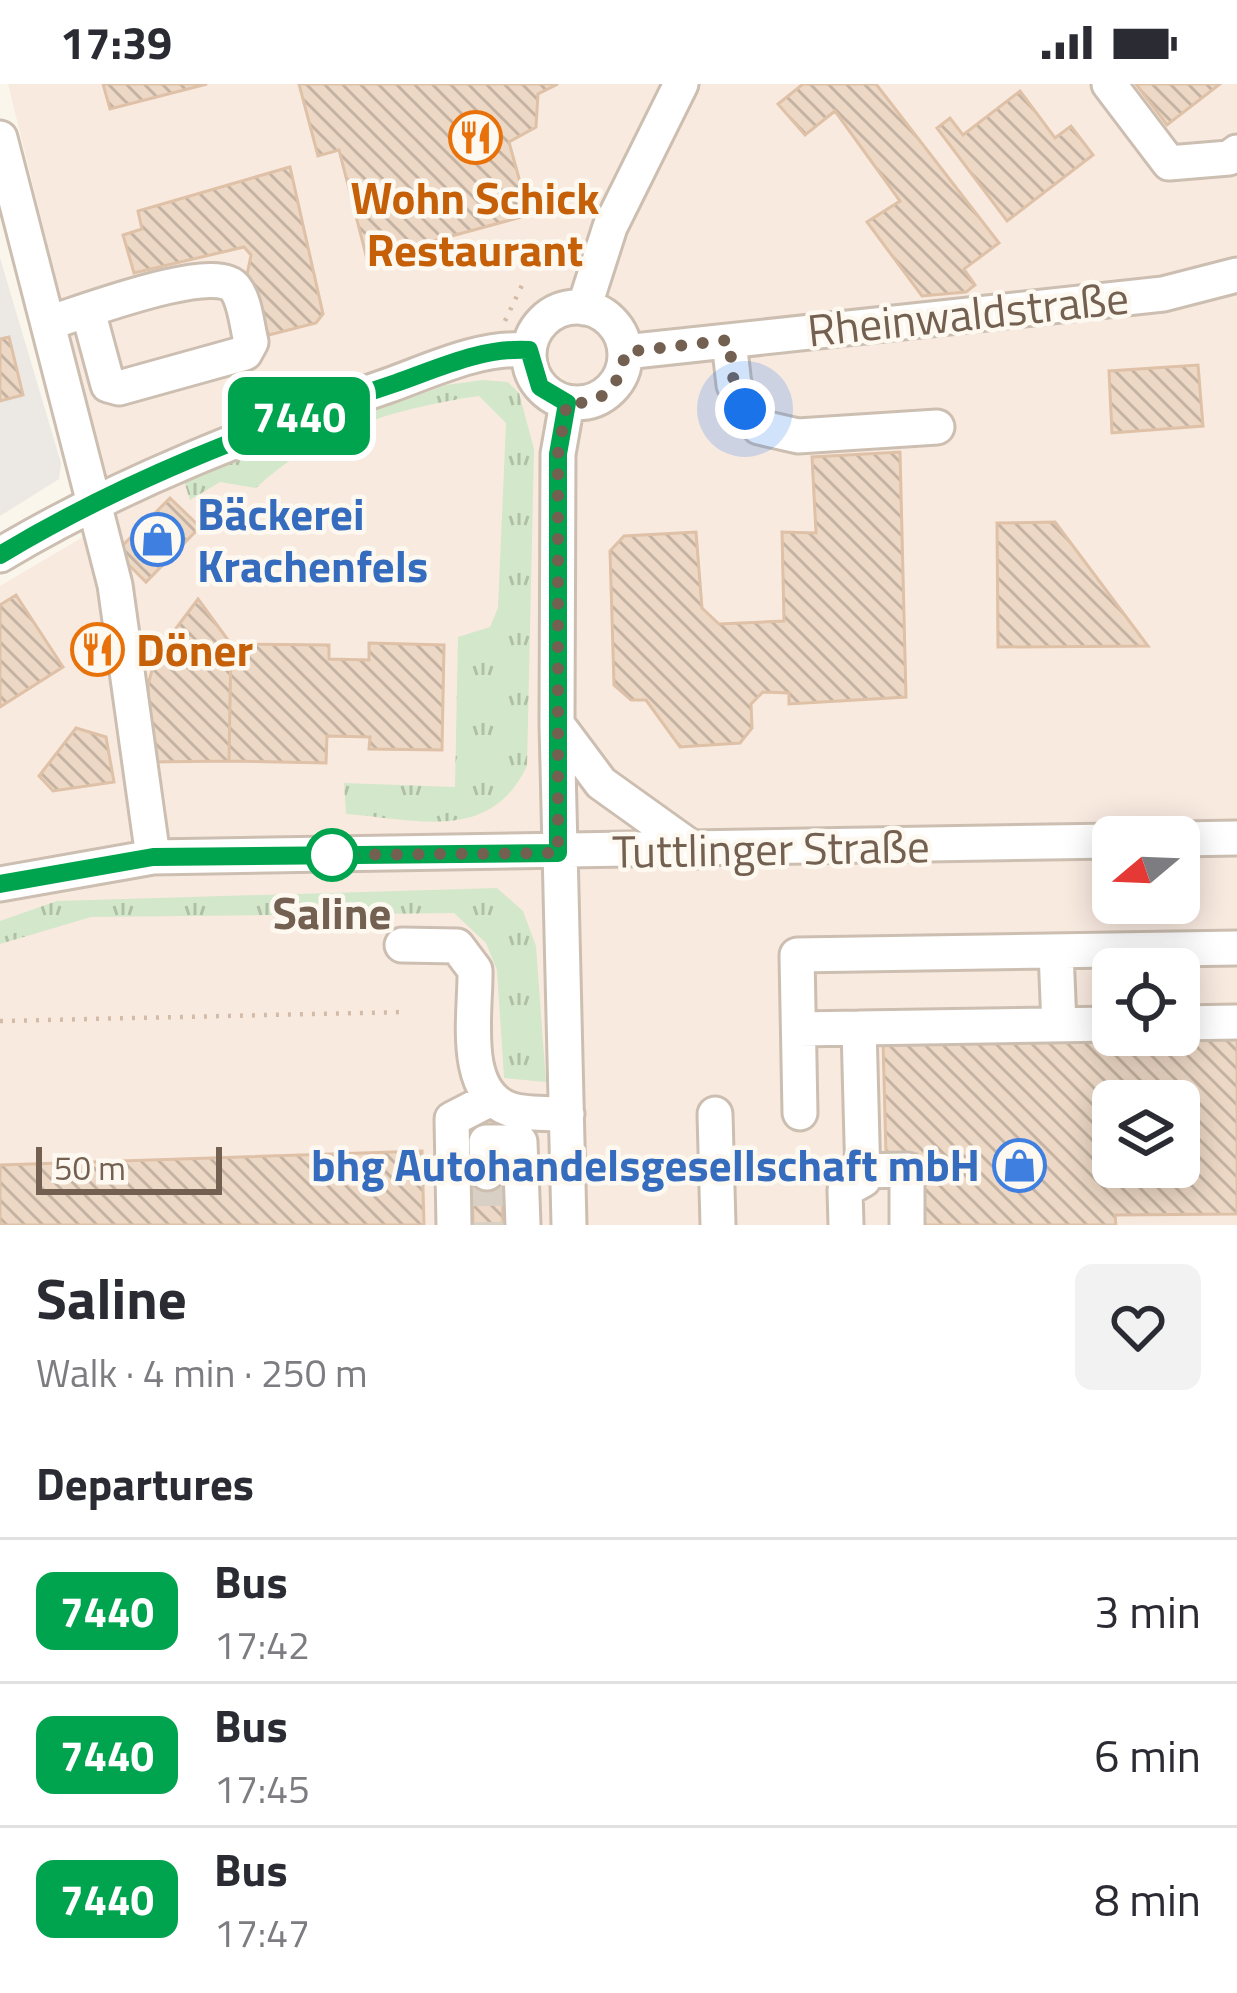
<!DOCTYPE html>
<html lang="en">
<head>
<meta charset="utf-8">
<style>
  body { margin:0; font-family:"Titillium Web",sans-serif; background:#f2f2f3; color:#2b2b33; height:100vh; display:flex; flex-direction:column; font-size:45px; white-space:nowrap }
  * { box-sizing:border-box; margin:0 }
  p { font-size:39px; color:#7c7c81 }
  .icon { flex:none; width:66px; height:66px; fill:none; stroke:currentColor; stroke-width:2; stroke-linecap:round; stroke-linejoin:round }
  .map { position:relative; height:1141px; overflow:hidden }
  .sheet { display:flex; flex-direction:column; background:#fff; flex:1 }
  .sheet>* { flex:none }
  .badge { padding:0 24px; border-radius:18px; font-size:42px; line-height:78px }
  .needle { width:78px; rotate:251deg }
  .buttons { position:absolute; left:1092px; top:732px; display:grid; gap:24px }
  .buttons a { display:grid; place-items:center; width:108px; height:108px; border-radius:18px; background:#fff; box-shadow:0 6px 30px #0003; font-size:60px }
  .scale { position:absolute; left:36px; bottom:30px; width:186px; box-sizing:border-box; padding-left:12px; border:6px solid #736050; border-top:0; font-size:33px; line-height:42px; white-space:nowrap; color:#736050; -webkit-text-stroke:9px #fdf9f1; paint-order:stroke }
  .you { position:absolute; width:60px; height:60px; margin:-30px; border:9px solid #fff; border-radius:50%; background:#1a73e8; box-shadow:0 0 0 18px #1a73e833 }
  .map>.badge { position:absolute; translate:-50% -50%; box-shadow:0 0 0 6px #fff }
  h2 { padding:0 36px; font-size:45px; line-height:108px }
  .round { display:grid; place-items:center; flex:none; width:126px; height:126px; border-radius:18px; background:#f2f2f3 }
  .overview { display:flex; align-items:center; justify-content:space-between; height:204px; padding:0 36px }
  h1 { font-size:57px; font-weight:700; line-height:90px }
  ul { padding:0; list-style:none }
  li { display:flex; align-items:center; gap:36px; height:144px; padding:0 36px; border-top:3px solid #e1e1e2 }
  li div { flex:1 }
  li b { display:block; font-size:45px }
  li em { font-style:normal }
  li .badge { min-width:132px; font-weight:700; text-align:center }
  .status { display:flex; justify-content:space-between; align-items:center; height:84px; padding:0 60px; background:#fff; direction:ltr }
  .status svg { height:33px; fill:currentColor }
  .map>svg:first-child { display:block }
  .commercial { fill:#f9eae0; fill-rule:evenodd }
  .industrial { fill:#ece8e3 }
  .grass { fill:url(#grass-tufts) }
  .building { fill:url(#building-back-hatch); stroke:#dec1a7; stroke-width:3; fill-rule:evenodd }
  .lines { fill:none; stroke-linecap:round; stroke-linejoin:round }
  .minor-tunnel { stroke:#d8d0c4; stroke-width:33; stroke-dasharray:33 16; stroke-linecap:butt }
  .minor-casing { stroke:#ccbfb1; stroke-width:39 }
  .path { stroke:#d2bca8; stroke-width:4.5; stroke-dasharray:3 9; stroke-linecap:butt }
  .minor { stroke:#fff; stroke-width:33 }
  .line-casing { stroke:#fff; stroke-width:27 }
  .line { stroke:#00a44f; stroke-width:18 }
  .walk { stroke:#736050; stroke-width:12; stroke-dasharray:0 21.6 }
  .stop-dot { fill:#fff; stroke:#00a44f; stroke-width:6 }
  .labels { text-anchor:middle; stroke-width:9; stroke-linejoin:round; paint-order:stroke }
  .food-label { font-size:45px; font-weight:bold; fill:#c56008; stroke:#fdf9f1 }
  .street-label { font-size:45px; fill:#736050; stroke:#fdf9f1 }
  .shop-label { font-size:45px; font-weight:bold; fill:#366cbe; stroke:#fdf9f1; text-anchor:start }
  .stop-label { font-size:45px; font-weight:bold; fill:#736050; stroke:#fdf9f1 }
</style>
</head>
<body>
<div class="status"><b>17:39</b><svg viewBox="0 0 49 12"><path d="M0 12V9h3v3zM5 12V6h3v6zM10 12V3h3v9zM15 12V0h3v12zM26 1h20v11H26zM47 4h2v5h-2z"/></svg></div>
<div class="map">
<svg width="1237" height="1141" viewBox="0 0 1237 1141">
  <defs>
    <pattern id="grass-tufts" width="24" height="20" patternUnits="userSpaceOnUse" patternTransform="scale(3)"><rect width="24" height="20" fill="#d3e7ca"/><path d="M3 7l-1-3M5 7V3M7 7l1-3M15 17l-1-3M17 17v-4M19 17l1-3" fill="none" stroke="#b0bfa6"/></pattern>
    <pattern id="building-back-hatch" width="6" height="6" patternUnits="userSpaceOnUse" patternTransform="scale(3)"><rect width="6" height="6" fill="#edd8c5"/><path d="M-1 5l2 2M0 0l6 6M5-1l2 2" fill="none" stroke="#c4b3a2"/></pattern>
  </defs>
  <rect width="100%" height="100%" fill="#faf6eb"/>
  <path class="commercial" d="M8,0H1237V1141H0V502L115,434ZM1113,753H1179V819H1113ZM1113,885H1179V951H1113ZM1113,1017H1179V1083H1113Z"/>
  <path class="industrial" d="M0,174L61,379L59,395L0,432Z"/>
  <path class="grass" d="M483,296L508,298L519,309L534,365L527,682C490,760 416,735 346,730L344,699L455,703L458,553L490,543L498,524L506,339L479,312C398,324 317,346 256,404L220,398L190,416L184,397L446,301Z
    M497,804L523,827L536,862L546,998L504,994L497,886L486,859L454,829L91,833L0,860V837L57,817Z"/>
  <path class="building" d="M103,0H207L110,25Z
    M299,0H558L538,10L536,43L509,58L529,131L367,175L339,66L318,72Z
    M803,0H876L999,159L964,185L975,201L966,208L922,212L867,138L900,117L835,27L805,51L778,20Z
    M1136,0H1220L1167,41Z
    M1020,7L1055,54L1071,42L1093,71L1007,137L937,44L950,34L963,51Z
    M290,83L323,230L316,239L269,251L246,196L251,171L244,163L134,189L123,151L142,145L138,127Z
    M9,253L23,311L0,317V255Z
    M1198,281L1203,342L1112,349L1109,287Z
    M900,368L906,613L789,620V609L763,608L751,620L752,644L740,659L680,663L646,616H631L614,601L610,467L624,452L696,448L702,524L719,540L784,537L782,448L816,449L812,373Z
    M170,414L200,443L146,498L116,468Z
    M1055,438L1148,562L998,563L997,439Z
    M16,511L63,583L0,623V521Z
    M198,515L231,560L229,677L151,678L148,601L156,571Z
    M369,559L444,561L442,666L369,665L370,653L327,652L326,679L229,677L231,560L329,561V575L369,576Z
    M76,644L106,653L114,698L53,707L39,692Z
    M1237,952V1130L1115,1131L1116,1141H919L917,1070L886,1071L883,957ZM1113,1017H1179V1083H1113Z
    M422,1067L424,1141H0V1081Z
    M472,1089H502L503,1141H473Z"/>
  <g class="lines">
    <path class="minor-tunnel" d="M487,1089L488,1141"/>
    <defs>
      <path id="minor" d="M1109,0L1169,79L1229,74L1237,68
        M0,54L115,501L153,773
        M529 271a48 48 0 1 1 96 0a48 48 0 1 1-96 0Z
        M584,224L610,143L681,0
        M48,239C79,230 216,177 235,204C245,216 247,242 251,258L245,269L119,304L108,301L88,227
        M729,257L734,301L759,343L798,352L937,343
        M625,268L1163,210L1237,191
        M567,319L558,370L557,640L569,1141
        M0,471C122,398 253,348 387,302C432,286 480,262 529,266
        M557,640L601,699L696,767
        M1179,755L1237,754
        M0,800L153,773L1113,757
        M402,861L457,862L475,886C476,927 460,1007 509,1025C526,1031 549,1029 567,1030
        M1056,867L1059,941
        M1179,939L1237,938
        M799,945L859,944
        M800,1029L797,871L1237,864
        M715,1030L718,1141
        M862,1087L907,1086V1141
        M487,1089L486,1058H520L523,1141
        M454,1141L452,1035L491,1015
        M846,1141L845,1106L863,1096L859,944L1113,940"/>
    </defs>
    <use href="#minor" class="minor-casing"/>
    <path class="path" d="M505,237L523,199
      M0,937L404,928"/>
    <use href="#minor" class="minor"/>
  </g>
  <g class="lines">
    <defs>
      <path id="line" d="M0,471C124,396 258,345 396,299C439,284 483,263 529,266L540,303L567,319L558,370V769L153,773L0,800"/>
    </defs>
    <use href="#line" class="line-casing"/>
    <use href="#line" class="line"/>
    <path class="walk" d="M332,771L558,769V370L567,319C602,322 621,302 625,268L729,256L734,301L745,325"/>
  </g>
  <defs>
    <symbol id="restaurant-ring" viewBox="-11 -11 22 22"><circle r="9.5" fill="#fdf9f1" stroke="#e8710a" stroke-width="1.5"/><path d="M-5-6h1v4h1v-4h1v4h1v-4h1v5L-1.5 .5V6h-2V.5L-5-1ZM5-6V6H3V1.5H1.5Q1.5-4 5-6Z" fill="#e8710a"/></symbol>
    <symbol id="shop-ring" viewBox="-11 -11 22 22"><circle r="9.5" fill="#fdf9f1" stroke="#3f7fe0" stroke-width="1.5"/><path d="M-5-2.5h2.3a2.7 3.5 0 0 1 5.4 0H5L5.5 6h-11ZM-1.5-2.5h3a1.5 2.3 0 0 0-3 0Z" fill="#3f7fe0"/></symbol>
  </defs>
  <g fill-rule="evenodd">
    <use href="#restaurant-ring" x="446" y="24" width="59" height="59"/>
    <use href="#shop-ring" x="128" y="426" width="59" height="59"/>
    <use href="#restaurant-ring" x="68" y="536" width="59" height="59"/>
    <use href="#shop-ring" x="990" y="1052" width="59" height="59"/>
  </g>
  <circle class="stop-dot" cx="332" cy="771" r="24"/>
  <g class="labels">
    <g class="food-label">
      <text x="475" y="130">Wohn Schick<tspan x="475" dy="52">Restaurant</tspan></text>
      <text x="136" y="582" text-anchor="start">Döner</text>
    </g>
    <g class="street-label">
      <text transform="translate(968 230) rotate(-6)" y="16">Rheinwaldstraße</text>
      <text transform="translate(771 765) rotate(-1)" y="16">Tuttlinger Straße</text>
    </g>
    <g class="shop-label">
      <text x="197" y="446">Bäckerei<tspan x="197" dy="52">Krachenfels</tspan></text>
      <text x="980" y="1097" text-anchor="end">bhg Autohandelsgesellschaft mbH</text>
    </g>
    <g class="stop-label">
      <text x="332" y="845">Saline</text>
    </g>
  </g>
</svg>
<div class="buttons">
<a><svg class="needle" viewBox="-14 -14 28 28"><path d="M0-13l5 13h-10z" fill="#e53935"/><path d="M0 13l5-13h-10z" fill="#7c7c81"/></svg></a>
<a><svg class="icon" aria-label="locate" viewBox="0 0 24 24"><circle cx="12" cy="12" r="6"/><path d="M12 2v4M12 18v4M2 12h4M18 12h4"/></svg></a>
<a><svg class="icon" aria-label="layers" viewBox="0 0 24 24"><path d="M12 4l9 5-9 5-9-5zM3 14l9 5 9-5"/></svg></a>
</div>
<div class="scale">50 m</div>
<div class="you" style="left:745px;top:325px"></div>
<b class="badge" style="left:299px;top:332px;background:#00a44f;color:#fff">7440</b>
</div>
<section class="sheet">
<div class="overview"><div><h1>Saline</h1><p>Walk · 4 min · 250 m</p></div><a class="round"><svg class="icon" aria-label="heart" viewBox="0 0 24 24"><path d="M12 20l-8-8c-3-5 5-10 8-4 3-6 11-1 8 4z"/></svg></a></div>
<h2>Departures</h2>
<ul>
<li><span class="badge" style="background:#00a44f;color:#fff">7440</span><div><b>Bus</b><p>17:42</p></div><em>3 min</em></li>
<li><span class="badge" style="background:#00a44f;color:#fff">7440</span><div><b>Bus</b><p>17:45</p></div><em>6 min</em></li>
<li><span class="badge" style="background:#00a44f;color:#fff">7440</span><div><b>Bus</b><p>17:47</p></div><em>8 min</em></li>
</ul>
</section>
</body>
</html>
